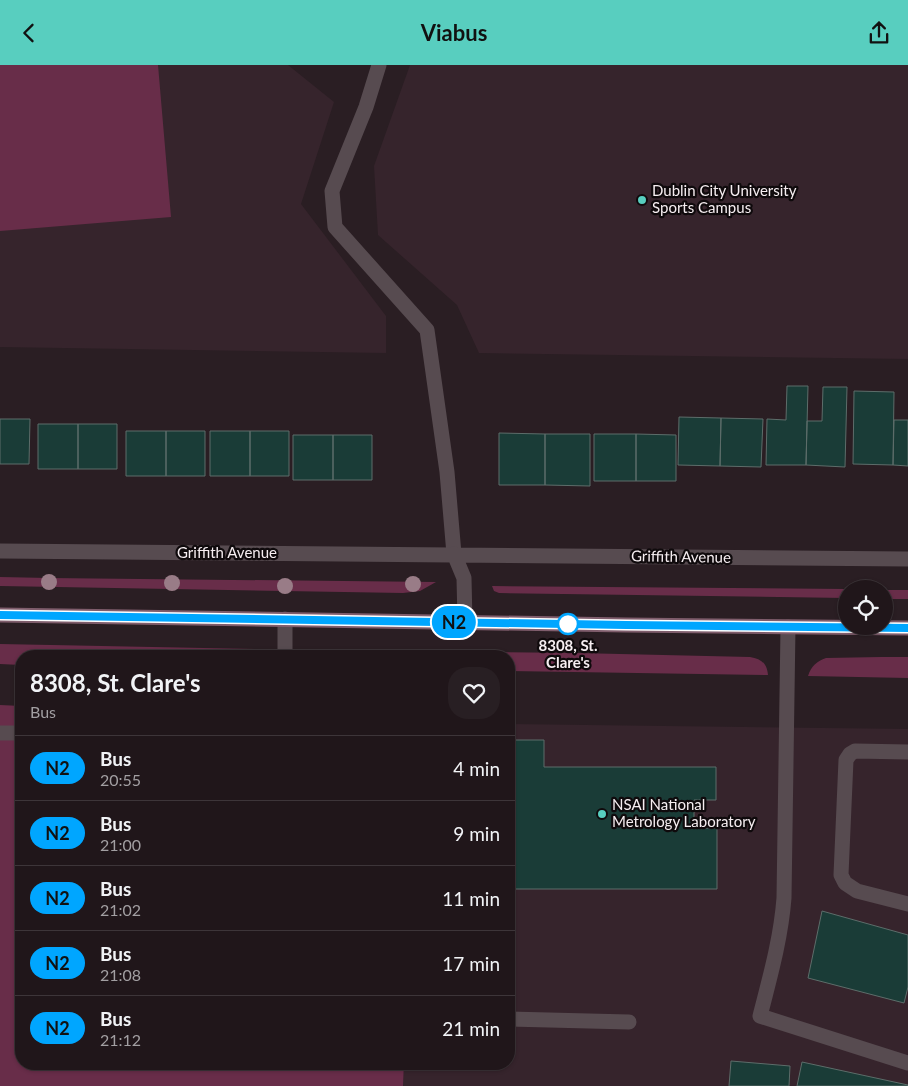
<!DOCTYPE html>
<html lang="en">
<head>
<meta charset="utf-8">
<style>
  body { margin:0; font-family:Lato,sans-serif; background:#281f23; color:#f1f3f6; height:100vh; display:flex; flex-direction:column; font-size:19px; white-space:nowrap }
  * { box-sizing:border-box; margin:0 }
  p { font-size:16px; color:#a29fa2 }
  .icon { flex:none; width:28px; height:28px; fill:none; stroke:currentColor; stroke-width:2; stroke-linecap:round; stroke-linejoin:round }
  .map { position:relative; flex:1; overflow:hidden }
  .panel { position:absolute; left:15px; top:585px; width:500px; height:420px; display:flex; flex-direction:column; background:#20161a; border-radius:20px; box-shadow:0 1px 4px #0004,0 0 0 1px #3d3539 }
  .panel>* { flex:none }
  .badge { padding:0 10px; border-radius:16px; font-size:18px; line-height:32px }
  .controls { position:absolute; left:838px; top:515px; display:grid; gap:10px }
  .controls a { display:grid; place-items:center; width:55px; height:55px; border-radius:50%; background:#20161a; box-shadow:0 1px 4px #0004,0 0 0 1px #3d3539; font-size:25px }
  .map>.badge { position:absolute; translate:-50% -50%; box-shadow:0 0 0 2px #fff }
  .round { display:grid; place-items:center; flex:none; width:52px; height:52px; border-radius:20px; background:#281f23 }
  .summary { display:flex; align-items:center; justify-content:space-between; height:85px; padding:0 15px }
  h1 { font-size:24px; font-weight:700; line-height:38px }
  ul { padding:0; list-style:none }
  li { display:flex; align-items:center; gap:15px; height:65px; padding:0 15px; border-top:1px solid #3d3539 }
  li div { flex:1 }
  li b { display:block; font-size:19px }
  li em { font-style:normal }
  li .badge { min-width:55px; font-weight:700; text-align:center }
  header { display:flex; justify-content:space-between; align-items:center; height:65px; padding:0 15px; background:#58cebf; color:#111; font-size:22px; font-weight:700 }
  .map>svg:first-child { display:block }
  .built { fill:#36242c }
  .green { fill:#682d49 }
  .building { fill:#1a3c37; stroke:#5d6d6a }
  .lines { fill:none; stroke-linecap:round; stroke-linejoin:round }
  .lane { stroke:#574b50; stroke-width:15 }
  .street { stroke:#574b50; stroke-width:15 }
  .secondary { stroke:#7f5d6c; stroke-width:15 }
  .tree { fill:#997c87 }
  .line-casing { stroke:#fff; stroke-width:11 }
  .line { stroke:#00a6ff; stroke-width:8 }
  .poi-dot { fill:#58cebf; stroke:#0f0a0c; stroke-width:2 }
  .stop-dot { fill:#fff; stroke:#00a6ff; stroke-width:2.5 }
  .labels { text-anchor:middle; stroke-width:4.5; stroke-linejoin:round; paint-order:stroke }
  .poi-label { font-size:15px; fill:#f6eef1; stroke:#0f0a0c; text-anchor:start }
  .street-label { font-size:15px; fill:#f6eef1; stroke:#0f0a0c }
  .stop-label { font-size:15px; font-weight:bold; fill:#f6eef1; stroke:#0f0a0c }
</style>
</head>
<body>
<header><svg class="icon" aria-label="back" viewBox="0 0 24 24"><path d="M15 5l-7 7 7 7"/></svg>Viabus<svg class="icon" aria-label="share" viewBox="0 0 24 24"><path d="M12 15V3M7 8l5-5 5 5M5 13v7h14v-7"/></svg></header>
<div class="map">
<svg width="908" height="1021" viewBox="0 0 908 1021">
  <rect width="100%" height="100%" fill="#2a1e23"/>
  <path class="built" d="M0,0H288L334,37L301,139L386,251V288L0,282Z
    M410,0H908V294L479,288L457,240L378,170L374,101Z
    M509,659L908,664V1021H403L404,999H509Z"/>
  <path class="green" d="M0,0H158L171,152L0,166Z
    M0,512L49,513L436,517L420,526L403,528L0,521Z
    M492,521L846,524V533L499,528L494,526Z
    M884,525H908V534H884Z
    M0,579L255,584L267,587L270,591H21V600L0,599Z
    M309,585L577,588L750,592C761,594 767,598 768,610L509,606V591H302L304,588Z
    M881,592H908V613L808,611C811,601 817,596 826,593Z
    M0,640L21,641V999H404L403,1021H0Z"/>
  <path class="building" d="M787,321H808L806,400H766L767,354L786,355Z
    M823,322H847L845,402L806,400L807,356H822Z
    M854,326L894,327L893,400L853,399Z
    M679,352L721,353L720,401L678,400Z
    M721,353L763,354L761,402L720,401Z
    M0,354H30L29,399H0Z
    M894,355H908V401L893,400Z
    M38,359H78V404H38Z
    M78,359H117V404H78Z
    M126,366H166V411H126Z
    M166,366H205V411H166Z
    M210,366H250V411H210Z
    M250,366H289V411H250Z
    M499,368L545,369V420H499Z
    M545,369H590V421L545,420Z
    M594,369H636V416H594Z
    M636,369L676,370V416H636Z
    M293,370H333V415H293Z
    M333,370H372V415H333Z
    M509,675H544V702H716V735H694V763H717V824H509Z
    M822,846L908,870V922L904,938L808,913Z
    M731,996L790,1001L789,1021H729Z
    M802,997L908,1020V1021H797Z"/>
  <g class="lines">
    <path class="lane" d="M379,0L366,42L332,126L335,162L427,265L447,407L454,489
      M285,554V591
      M788,562L784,833C781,873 770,912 760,951L908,998
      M0,668H21
      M908,687L855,686L850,689L846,695L841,810L845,818L857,826L908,839
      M509,954L629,957"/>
    <path class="street" d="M0,486L908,494
      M454,489L464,513L465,557"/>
    <path class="secondary" d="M0,550L626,560L908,563"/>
  </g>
  <g class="tree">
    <circle cx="49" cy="517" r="8"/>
    <circle cx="172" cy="518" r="8"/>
    <circle cx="413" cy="519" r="8"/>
    <circle cx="285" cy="521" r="8"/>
  </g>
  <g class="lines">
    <defs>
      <path id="line" d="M0,550L626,560L908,563"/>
    </defs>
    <use href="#line" class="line-casing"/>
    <use href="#line" class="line"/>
  </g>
  <g class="poi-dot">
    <circle cx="642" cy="135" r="5"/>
    <circle cx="602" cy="749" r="5"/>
  </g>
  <circle class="stop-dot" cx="568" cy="559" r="10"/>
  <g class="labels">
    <g class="poi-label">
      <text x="652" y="131">Dublin City University<tspan x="652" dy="17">Sports Campus</tspan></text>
      <text x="612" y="745">NSAI National<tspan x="612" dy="17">Metrology Laboratory</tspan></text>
    </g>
    <g class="street-label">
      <text x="227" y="493">Griffith Avenue</text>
      <text transform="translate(681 492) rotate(1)" y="5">Griffith Avenue</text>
    </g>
    <g class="stop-label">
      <text x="568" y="586">8308, St.<tspan x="568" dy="17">Clare's</tspan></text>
    </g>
  </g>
</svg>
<div class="controls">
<a><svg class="icon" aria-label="locate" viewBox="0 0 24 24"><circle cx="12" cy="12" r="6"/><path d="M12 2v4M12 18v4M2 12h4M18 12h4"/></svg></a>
</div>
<b class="badge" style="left:454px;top:557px;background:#00a6ff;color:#111">N2</b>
<section class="panel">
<div class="summary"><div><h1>8308, St. Clare's</h1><p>Bus</p></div><a class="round"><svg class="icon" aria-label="heart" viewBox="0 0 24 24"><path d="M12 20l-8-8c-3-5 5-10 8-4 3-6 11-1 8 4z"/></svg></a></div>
<ul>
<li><span class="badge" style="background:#00a6ff;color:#111">N2</span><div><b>Bus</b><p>20:55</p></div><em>4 min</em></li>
<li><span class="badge" style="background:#00a6ff;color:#111">N2</span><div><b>Bus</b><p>21:00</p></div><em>9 min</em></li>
<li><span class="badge" style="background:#00a6ff;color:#111">N2</span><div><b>Bus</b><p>21:02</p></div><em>11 min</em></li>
<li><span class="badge" style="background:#00a6ff;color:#111">N2</span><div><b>Bus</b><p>21:08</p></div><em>17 min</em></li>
<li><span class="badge" style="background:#00a6ff;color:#111">N2</span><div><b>Bus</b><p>21:12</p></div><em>21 min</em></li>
</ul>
</section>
</div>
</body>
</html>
